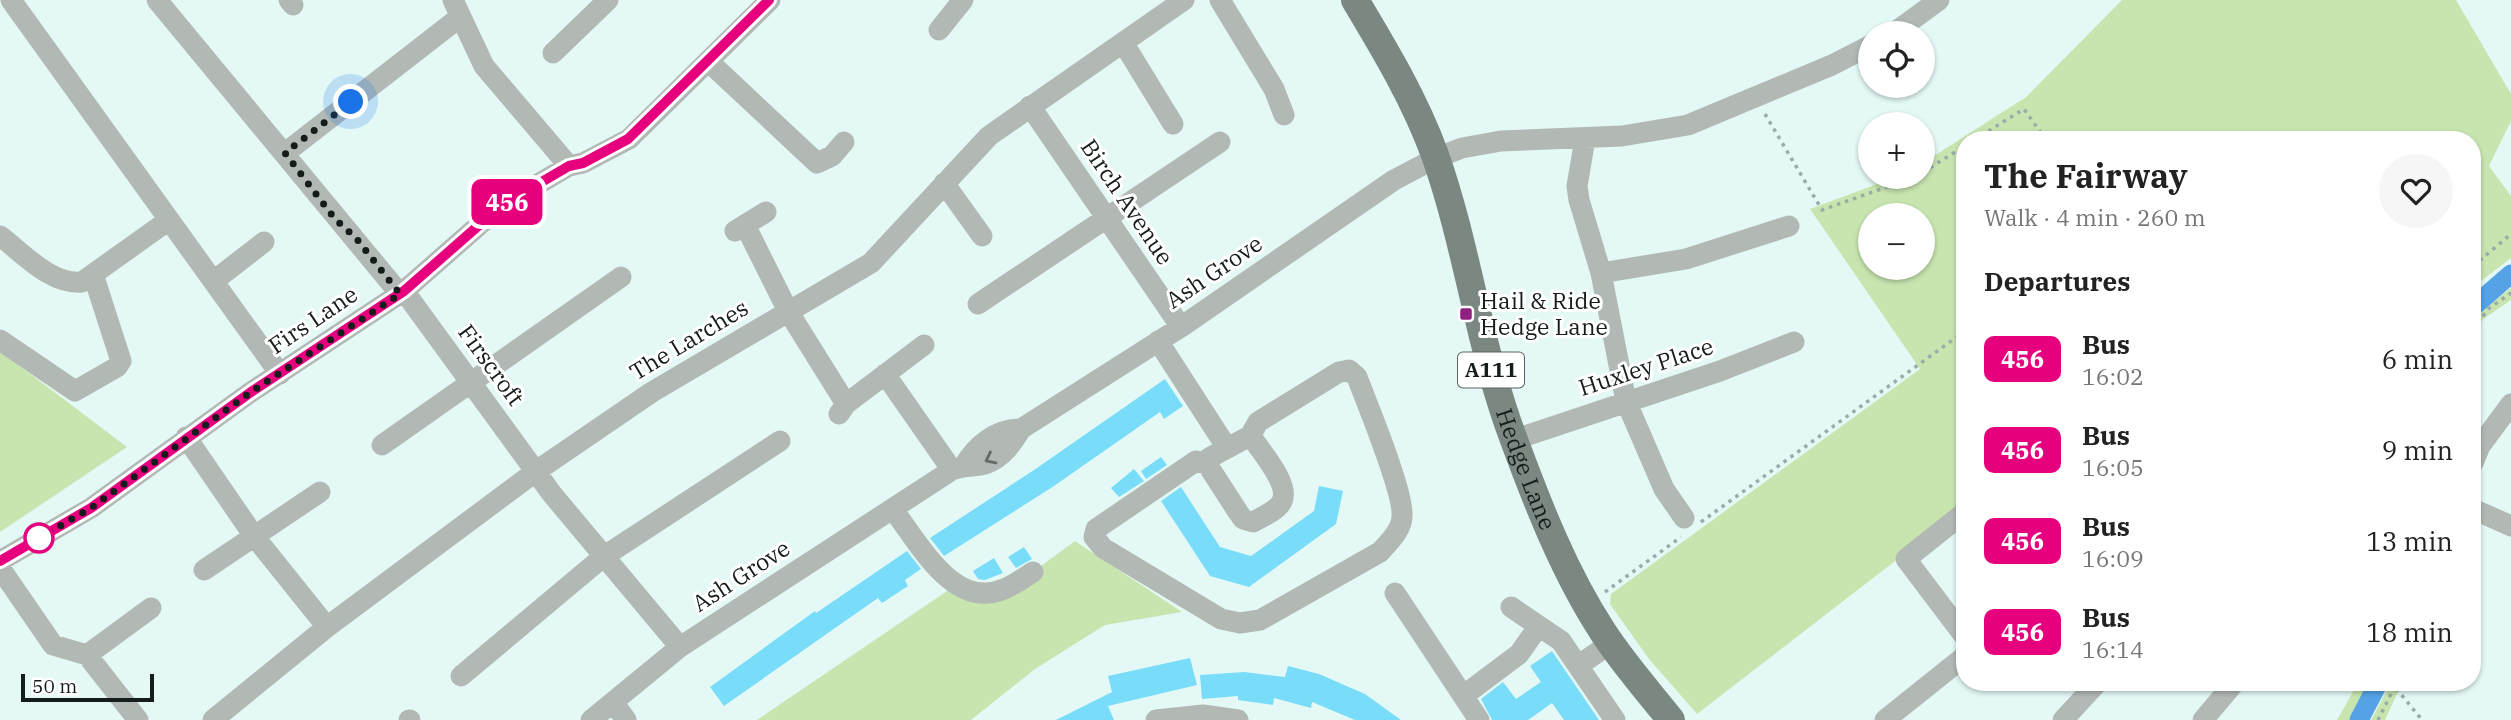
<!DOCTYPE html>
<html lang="en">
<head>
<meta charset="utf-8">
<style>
  body { margin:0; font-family:"IBM Plex Serif",serif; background:#f6f6f6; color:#222; height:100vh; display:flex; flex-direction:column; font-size:26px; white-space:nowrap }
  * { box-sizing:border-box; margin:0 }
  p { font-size:23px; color:#767676 }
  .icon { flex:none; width:38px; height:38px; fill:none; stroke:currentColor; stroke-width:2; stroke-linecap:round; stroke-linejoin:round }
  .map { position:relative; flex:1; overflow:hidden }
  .panel { position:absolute; left:1956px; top:131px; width:525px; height:560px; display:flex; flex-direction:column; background:#fff; border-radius:28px; box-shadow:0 2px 5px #0004 }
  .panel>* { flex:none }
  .badge { padding:0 14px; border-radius:10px; font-size:24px; line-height:46px }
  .controls { position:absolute; left:1858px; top:21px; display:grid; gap:14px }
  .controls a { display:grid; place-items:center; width:77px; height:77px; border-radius:50%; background:#fff; box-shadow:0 2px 5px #0004; font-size:35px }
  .scale { position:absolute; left:21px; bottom:18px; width:133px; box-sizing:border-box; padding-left:7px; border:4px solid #151c1c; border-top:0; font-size:19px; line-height:24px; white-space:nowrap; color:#151c1c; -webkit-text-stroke:5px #fff; paint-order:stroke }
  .you { position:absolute; width:35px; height:35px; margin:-18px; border:5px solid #fff; border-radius:50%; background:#1a73e8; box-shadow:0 0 0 10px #1a73e833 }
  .map>.badge { position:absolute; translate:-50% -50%; box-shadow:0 0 0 4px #fff }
  h2 { padding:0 28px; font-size:26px; line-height:63px }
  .round { display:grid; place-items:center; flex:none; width:74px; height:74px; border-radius:37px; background:#f6f6f6 }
  .headline { display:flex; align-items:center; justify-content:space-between; height:119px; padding:0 28px }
  h1 { font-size:33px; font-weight:700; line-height:52px }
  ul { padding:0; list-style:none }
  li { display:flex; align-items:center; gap:21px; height:91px; padding:0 28px }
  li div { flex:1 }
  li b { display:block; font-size:26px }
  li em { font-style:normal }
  li .badge { min-width:77px; font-weight:700; text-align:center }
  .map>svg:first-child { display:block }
  .green { fill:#c8e5b0; fill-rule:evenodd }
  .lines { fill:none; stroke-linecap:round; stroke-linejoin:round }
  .canal { stroke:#55a3e6; stroke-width:19 }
  .building { fill:#79ddf9 }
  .path { stroke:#9baba9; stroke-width:3.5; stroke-dasharray:3.5 5; stroke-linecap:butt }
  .minor { stroke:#b2b9b5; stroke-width:21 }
  .major { stroke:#7b8881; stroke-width:28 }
  .oneway { stroke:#646a68 }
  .line-casing { stroke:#fff; stroke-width:16 }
  .line { stroke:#e6007e; stroke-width:10 }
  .walk { stroke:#151c1c; stroke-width:7; stroke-dasharray:0 12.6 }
  .poi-dot { fill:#8f2082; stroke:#fff; stroke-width:2.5 }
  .stop-dot { fill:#fff; stroke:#e6007e; stroke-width:3.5 }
  .labels { text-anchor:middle; stroke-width:6; stroke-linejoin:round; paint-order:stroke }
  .shield { fill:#fff; stroke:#5b6060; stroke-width:2 }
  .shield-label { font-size:21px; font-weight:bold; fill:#151c1c }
  .street-label { font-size:23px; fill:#151c1c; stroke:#fff }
  .poi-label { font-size:23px; fill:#151c1c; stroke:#fff; text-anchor:start }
</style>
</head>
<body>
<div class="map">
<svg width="2511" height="720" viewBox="0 0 2511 720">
  <rect width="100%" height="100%" fill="#e4f9f6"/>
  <path class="green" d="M2122,0H2456L2511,94V121L2489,166L2511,196V258L2473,287V140H1965V507L1697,714L1649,659L1610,604L1611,594L1920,369L1810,209L1896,177H1923V163L2026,97ZM1871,215H1923V268H1871Z
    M2511,288V300L2482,320L2473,338C2473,313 2493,302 2511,288Z
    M0,351L127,447L0,532Z
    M1075,541L1182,612L1105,625L1035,669L971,720H757L947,591L1000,596Z
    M2358,683H2369L2349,720H2337Z
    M2391,683H2402L2385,720H2371Z"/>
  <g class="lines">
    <path class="canal" d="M2473,307L2511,274
      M2359,720L2379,682"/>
  </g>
  <path class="building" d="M1165,379L1183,406L1164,419L1160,412L1054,486L944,556L930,538L1034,470Z
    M1161,457L1167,465L1146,479L1141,471Z
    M1134,469L1144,481L1119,497L1111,488Z
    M1319,486L1343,491L1336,524L1249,587L1210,576L1161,501L1181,487L1220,547L1251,556L1314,511Z
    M1024,547L1032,559L1016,568L1008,557Z
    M907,551L921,569L905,580L908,586L882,603L878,598L724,706L710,687L815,611L816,613Z
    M994,558L1003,573L985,580L978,579L973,571Z
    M1552,651L1599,720H1564L1552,703L1528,720H1492L1481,699L1503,682L1516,699L1541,682L1530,666Z
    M1190,658L1197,685L1108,706L1114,720H1056L1112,692L1108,676Z
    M1288,666L1319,674L1365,694L1401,720H1355L1312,702L1311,708L1274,698L1273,705L1238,700V696L1202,699L1200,675L1244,672L1285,677Z"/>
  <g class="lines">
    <path class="path" d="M1765,114L1822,210L1915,177
      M1974,140L2024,109L2046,140
      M1923,172L1965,146
      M2473,266L2511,234
      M2473,330L2488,309L2511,293
      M1701,522L1965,331
      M1605,592L1681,537
      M2391,682L2422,720
      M2378,720L2397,682"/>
    <path class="minor" d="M11,0L280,374
      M157,0L400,294
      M289,0L293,5
      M453,0L484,66L569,166
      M1220,0L1274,89L1284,115
      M939,30L963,0
      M1894,33L1939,0
      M1124,44L1173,124
      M553,53L608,0
      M708,61L817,163L832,156L844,142
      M1030,106L1181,327
      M1585,139L1577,186L1579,200L1601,273L1626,401L1664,489L1684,518
      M285,153L460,17
      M944,183L982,236
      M745,225L788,311L846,404
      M735,231L766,212
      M0,236C24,254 51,285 82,282L169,220
      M1601,273L1686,259L1789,226
      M215,280L264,242
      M404,291L552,494L680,647
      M978,304L1220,142
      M0,340L75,391L117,367L121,361L93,274
      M1158,341L1227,448
      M885,374L952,470
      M839,414L846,404L924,345
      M1021,429L1181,327L1394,180L1436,158L1462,148L1501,141L1622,136L1688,125L1832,65L1871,45
      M186,437L254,536L327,627
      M1246,438L1253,439C1262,453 1292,486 1281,503C1276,511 1262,517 1253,522L1243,519L1238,512L1207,464L1209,458Z
      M1513,440L1720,371L1794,342
      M382,445L621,277
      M2473,463L2480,446L2511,404
      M1207,464L1196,461L1096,529L1094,537L1103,548L1221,619L1240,623L1260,620L1380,552C1389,542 1402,530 1402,516C1404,492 1367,404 1357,377L1349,370L1339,372L1258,422L1249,438
      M2473,509L2511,526
      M893,510C919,542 953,611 1004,589C1014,585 1024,578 1033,572
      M1965,512L1906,559L1965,637
      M0,561L91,508L251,392L404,291L502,205L569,166L583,163L629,139L770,0
      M0,568L53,645L87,655L151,608
      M204,570L320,492
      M1395,593L1479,720
      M1511,607L1561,641L1615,720
      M87,655L138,720
      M1579,665L1611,643
      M461,676L603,557L780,441
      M1463,696L1519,654L1538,627
      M613,702L626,720
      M213,720L327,627L535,472L652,392L871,263L989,136L1184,0
      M409,720H410
      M591,720L680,647L952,470C965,465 975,467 985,464C1003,458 1013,442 1021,429C996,429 976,445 964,466
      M1156,720L1203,715L1238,720
      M1885,720L1965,656
      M2063,720L2098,682
      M2203,720L2235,682"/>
    <path class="major" id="s1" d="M1355,0C1385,50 1415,100 1435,155C1468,248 1479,348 1514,440C1538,505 1565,574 1603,632C1623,663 1648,691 1671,720"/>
  </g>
  <defs><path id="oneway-chevron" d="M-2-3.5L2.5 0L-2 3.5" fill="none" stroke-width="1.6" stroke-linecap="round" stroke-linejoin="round" transform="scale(1.75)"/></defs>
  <use class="oneway" href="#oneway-chevron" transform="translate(990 459) rotate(154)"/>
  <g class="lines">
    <defs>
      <path id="line" d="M0,561L91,508L251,392L404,291L502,205L569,166L583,163L628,139L769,0"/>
    </defs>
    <use href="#line" class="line-casing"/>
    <use href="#line" class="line"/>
    <path class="walk" d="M39,538L91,508L251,392L400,294L356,238L335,219L285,153L351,102"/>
  </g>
  <rect class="poi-dot" x="1459" y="307" width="14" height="14" rx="3.5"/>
  <circle class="stop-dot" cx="39" cy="538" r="14"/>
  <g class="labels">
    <rect class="shield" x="1458" y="352.5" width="66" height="35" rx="5"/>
    <g class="shield-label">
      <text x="1491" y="377">A111</text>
    </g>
    <g class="street-label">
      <text transform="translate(1127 202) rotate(56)" y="8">Birch Avenue</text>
      <text transform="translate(1214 272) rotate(-34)" y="8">Ash Grove</text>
      <text transform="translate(313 320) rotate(-34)" y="8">Firs Lane</text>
      <text transform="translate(689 340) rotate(-31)" y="8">The Larches</text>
      <text transform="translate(491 365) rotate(54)" y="8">Firscroft</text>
      <text transform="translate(1646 367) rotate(-18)" y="8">Huxley Place</text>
      <text dy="8" stroke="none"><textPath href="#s1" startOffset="502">Hedge Lane</textPath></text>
      <text transform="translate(741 576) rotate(-33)" y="8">Ash Grove</text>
    </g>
    <g class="poi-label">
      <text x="1480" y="309">Hail &amp; Ride<tspan x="1480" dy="26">Hedge Lane</tspan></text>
    </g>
  </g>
</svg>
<div class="controls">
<a><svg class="icon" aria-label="locate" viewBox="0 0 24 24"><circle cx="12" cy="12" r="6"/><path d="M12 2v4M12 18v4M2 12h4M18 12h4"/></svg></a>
<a>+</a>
<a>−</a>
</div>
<div class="scale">50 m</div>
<div class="you" style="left:351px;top:102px"></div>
<b class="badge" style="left:507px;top:202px;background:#e6007e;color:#fff">456</b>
<section class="panel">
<div class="headline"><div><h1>The Fairway</h1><p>Walk · 4 min · 260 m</p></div><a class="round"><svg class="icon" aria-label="heart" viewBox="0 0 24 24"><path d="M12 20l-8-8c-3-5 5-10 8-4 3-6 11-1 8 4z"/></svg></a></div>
<h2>Departures</h2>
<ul>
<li><span class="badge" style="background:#e6007e;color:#fff">456</span><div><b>Bus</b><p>16:02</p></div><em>6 min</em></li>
<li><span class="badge" style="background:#e6007e;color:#fff">456</span><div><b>Bus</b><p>16:05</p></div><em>9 min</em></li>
<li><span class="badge" style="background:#e6007e;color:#fff">456</span><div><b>Bus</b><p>16:09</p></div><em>13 min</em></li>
<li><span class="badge" style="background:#e6007e;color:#fff">456</span><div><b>Bus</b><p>16:14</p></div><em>18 min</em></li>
</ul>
</section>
</div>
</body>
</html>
